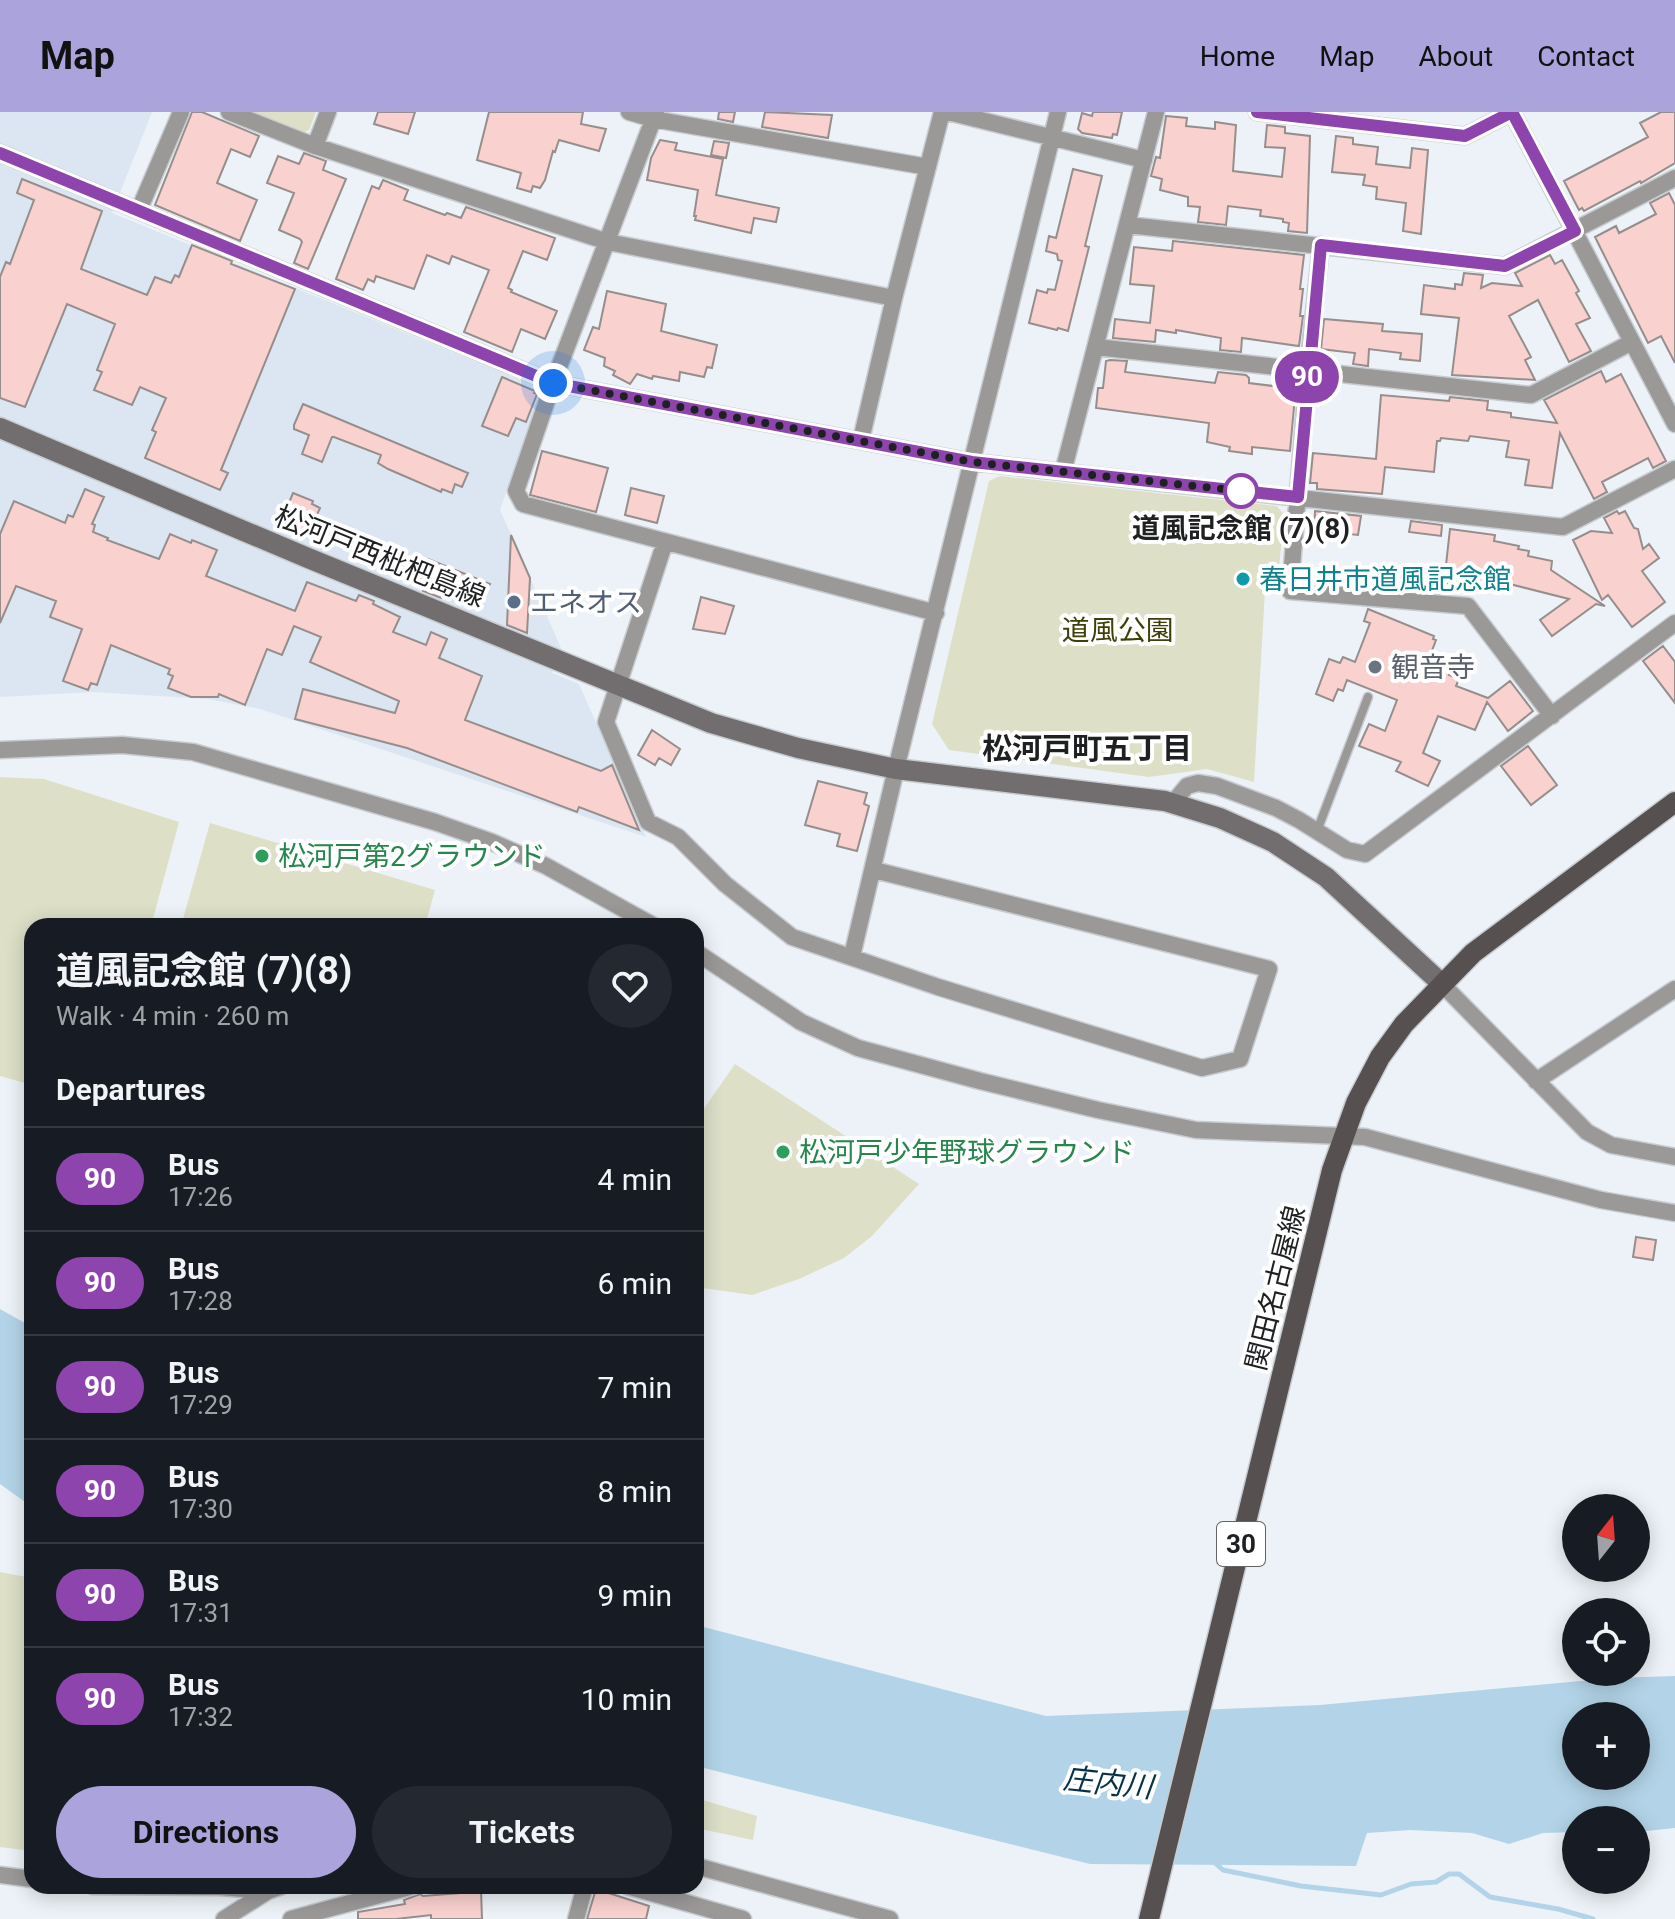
<!DOCTYPE html>
<html lang="en">
<head>
<meta charset="utf-8">
<style>
  body { margin:0; font-family:Roboto,"Noto Sans JP",sans-serif; background:#242831; color:#f1f3f6; height:100vh; display:flex; flex-direction:column; font-size:30px; white-space:nowrap }
  * { box-sizing:border-box; margin:0 }
  p { font-size:26px; color:#9ea1a6 }
  .icon { flex:none; width:44px; height:44px; fill:none; stroke:currentColor; stroke-width:2; stroke-linecap:round; stroke-linejoin:round }
  .map { position:relative; flex:1; overflow:hidden }
  .sheet { position:absolute; left:24px; top:806px; width:680px; height:976px; display:flex; flex-direction:column; background:#171b24; border-radius:24px; box-shadow:0 4px 20px #0003 }
  .sheet>* { flex:none }
  .badge { padding:0 16px; border-radius:26px; font-size:28px; line-height:52px }
  .needle { width:52px; rotate:17deg }
  .fabs { position:absolute; left:1562px; top:1382px; display:grid; gap:16px }
  .fabs a { display:grid; place-items:center; width:88px; height:88px; border-radius:50%; background:#171b24; box-shadow:0 4px 20px #0003; font-size:40px }
  .you { position:absolute; width:40px; height:40px; margin:-20px; border:6px solid #fff; border-radius:50%; background:#1a73e8; box-shadow:0 0 0 12px #1a73e833 }
  .map>.badge { position:absolute; translate:-50% -50%; box-shadow:0 0 0 4px #fff }
  h2 { padding:0 32px; font-size:30px; line-height:72px }
  .round { display:grid; place-items:center; flex:none; width:84px; height:84px; border-radius:42px; background:#242831 }
  .summary { display:flex; align-items:center; justify-content:space-between; height:136px; padding:0 32px }
  h1 { font-size:38px; font-weight:700; line-height:60px }
  .action { display:flex; gap:16px; margin-top:auto; padding:16px 32px }
  .action a { flex:1; height:92px; border-radius:48px; background:#aba4dc; color:#111; font-size:32px; font-weight:700; line-height:92px; text-align:center }
  .action a+a { background:#242831; color:#f1f3f6 }
  ul { padding:0; list-style:none }
  li { display:flex; align-items:center; gap:24px; height:104px; padding:0 32px; border-top:2px solid #363941 }
  li div { flex:1 }
  li b { display:block; font-size:30px }
  li em { font-style:normal }
  li .badge { min-width:88px; font-weight:700; text-align:center }
  header { display:flex; align-items:center; gap:48px; box-sizing:border-box; height:112px; padding:0 40px; background:#aba4dc; color:#111 }
  header strong { font-size:38px }
  nav { display:flex; gap:44px; margin-inline-start:auto; font-size:28px }
  .map>svg:first-child { display:block }
  .built { fill:#dce6f2 }
  .green { fill:#dde0c7 }
  .water { fill:#b3d4e8; fill-rule:evenodd }
  .lines { fill:none; stroke-linecap:round; stroke-linejoin:round }
  .stream { stroke:#b3d4e8; stroke-width:5 }
  .building { fill:#f9d1ce; stroke:#968e8d; stroke-width:2 }
  .service-casing { stroke:#c7ccd1; stroke-width:11 }
  .minor-casing { stroke:#c7ccd1; stroke-width:19 }
  .secondary-casing { stroke:#c7ccd1; stroke-width:23 }
  .primary-casing { stroke:#c7ccd1; stroke-width:23 }
  .service { stroke:#9b9898; stroke-width:8 }
  .minor { stroke:#9b9898; stroke-width:16 }
  .secondary { stroke:#726d6e; stroke-width:20 }
  .primary { stroke:#565051; stroke-width:20 }
  .line-casing { stroke:#fff; stroke-width:18 }
  .line { stroke:#8e44ad; stroke-width:12 }
  .walk { stroke:#1f2022; stroke-width:8; stroke-dasharray:0 14.4 }
  .stop-dot { fill:#fff; stroke:#8e44ad; stroke-width:4 }
  .culture-dot { fill:#0f9aa8; stroke:#fff; stroke-width:3 }
  .service-dot { fill:#5c6f8a; stroke:#fff; stroke-width:3 }
  .worship-dot { fill:#6b7280; stroke:#fff; stroke-width:3 }
  .leisure-dot { fill:#2e9e5b; stroke:#fff; stroke-width:3 }
  .labels { text-anchor:middle; stroke-width:8; stroke-linejoin:round; paint-order:stroke }
  .shield { fill:#fff; stroke:#626364; stroke-width:2 }
  .shield-label { font-size:26px; font-weight:bold; fill:#1f2022 }
  .stop-label { font-size:28px; font-weight:bold; fill:#1f2022; stroke:#fff }
  .street-label { font-size:28px; fill:#1f2022; stroke:#fff }
  .culture-label { font-size:28px; fill:#0d838f; stroke:#fff; text-anchor:start }
  .service-label { font-size:28px; fill:#4e5e75; stroke:#fff; text-anchor:start }
  .park-label { font-size:28px; fill:#3f4007; stroke:#fff }
  .worship-label { font-size:28px; fill:#5b616d; stroke:#fff; text-anchor:start }
  .leisure-label { font-size:28px; fill:#27864d; stroke:#fff; text-anchor:start }
  .neighbourhood-label { font-size:30px; font-weight:bold; fill:#1f2022; stroke:#fff }
  .water-label { font-size:30px; font-style:italic; fill:#043348; stroke:#fff }
</style>
</head>
<body>
<header>
<strong>Map</strong>
<nav><a>Home</a><a>Map</a><a>About</a><a>Contact</a></nav>
</header>
<div class="map">
<svg width="1675" height="1807" viewBox="0 0 1675 1807">
  <rect width="100%" height="100%" fill="#ecf2f7"/>
  <path class="built" d="M0,0H152L112,101L538,275L540,282L500,398L561,536L552,561L579,572L646,725L260,597L208,587L93,580L0,585Z"/>
  <path class="green" d="M249,0H316L309,18L302,21Z
    M1000,364L1277,394L1284,403L1277,478H1265L1254,670L1207,657L1149,665L949,638L932,612L989,369Z
    M0,665L44,667L179,710L151,814H32V973L0,964Z
    M210,711L435,778L425,814H181Z
    M735,952L919,1072L872,1124L844,1146L799,1167L752,1183L696,1175V1008Z
    M0,1460L32,1466V1739L0,1735Z
    M696,1686L757,1704L753,1728L696,1716Z"/>
  <path class="water" d="M0,1197L32,1215V1395L0,1372Z
    M696,1513L1046,1604L1320,1593L1613,1566L1675,1564V1716L1636,1720V1708H1576V1720L1543,1721L1509,1732L1472,1721L1410,1718L1367,1721L1356,1754L1090,1752L696,1654ZM1576,1604H1636V1664H1576Z"/>
  <g class="lines">
    <path class="stream" d="M1214,1750L1223,1758L1301,1774L1381,1783L1411,1772L1436,1770L1449,1762H1459L1490,1785L1558,1797L1593,1807"/>
  </g>
  <path class="building" d="M192,0H202L259,24L250,45L231,37L217,71L257,88L240,129L155,93Z
    M378,0H415L408,22L374,12Z
    M489,0H583L581,12L606,17L599,39L559,28L555,40L553,39L545,68L540,76L533,74L531,80L517,76L521,61L477,48Z
    M719,0H735L733,10L718,7Z
    M765,0L832,3L828,26L762,15Z
    M1093,0H1122L1117,23L1113,22L1112,26L1082,21L1078,17L1082,1L1092,4Z
    M1661,0H1675V51L1641,71L1640,69L1584,99L1582,96L1579,98L1564,69L1648,25L1640,11Z
    M1166,4L1187,6L1186,14L1215,17V10L1236,13L1233,59L1282,65L1285,36L1265,35L1267,13L1285,15V21L1310,24L1307,121L1288,119L1289,111L1283,110V107L1260,104L1261,98L1228,94L1226,113L1198,110L1200,95L1188,94V85L1160,78L1162,67L1151,64L1156,45L1160,46Z
    M1336,24L1353,26V32L1378,35L1376,52L1410,56L1412,36L1428,38L1421,122L1403,119L1406,91L1376,87L1377,75L1363,73L1365,63L1332,60Z
    M660,28L677,31L675,38L723,47L716,83L779,96L776,110L754,106L751,121L695,108L696,104H694L698,78L647,68L651,46Z
    M714,29L729,31L726,46L711,43Z
    M304,41L326,49L323,58L346,67L308,157L294,151L302,130L300,127L279,118L294,81L267,71L278,44L299,52Z
    M1073,57L1102,64L1085,134L1089,135L1068,219L1058,216L1057,218L1029,211L1037,178L1047,181L1048,177L1055,178L1062,149L1058,148L1057,142L1046,139L1049,124L1056,126Z
    M22,67L102,99L81,157L147,183L155,165L171,171L175,163L179,165L192,133L232,149L231,152L295,177L221,358L228,361L220,378L145,346L156,320L152,318L166,286L140,275L132,293L94,278L102,260L97,258L115,212L67,192L25,295L0,286V165L6,150L10,152L34,88L17,81Z
    M383,68L408,78L404,88L445,103L447,101L461,106L466,95L555,126L547,148L523,139L508,176L512,178L511,180L557,199L545,227L521,217L512,240L464,220L489,158L452,144L449,152L427,143L414,177L376,164L374,170L368,167L363,178L336,167L372,74L379,77Z
    M1669,81L1675,93V251L1661,224L1648,231L1595,125L1616,114L1619,121L1656,102L1650,91Z
    M1173,129L1304,143L1300,177H1303L1300,204H1303L1299,234L1242,226L1241,240L1220,238L1221,226L1176,218V221L1156,218L1155,230L1113,226L1115,207L1150,211L1154,174L1130,172L1134,135L1172,139Z
    M1550,143L1555,152L1562,148L1579,179L1576,181L1590,206L1576,212L1591,239L1569,250L1538,188L1509,204L1531,245L1525,248L1535,268L1452,263L1459,206L1421,202L1424,173L1455,177V172L1462,173L1464,161L1483,163L1481,176L1492,171L1522,174L1515,161Z
    M607,179L666,192L661,219L717,233L712,256L707,255L704,265L680,260L679,269L653,264L652,267L637,262L630,272L613,263L615,259L604,254L605,246L584,238L593,215L599,217Z
    M1324,207L1383,212L1382,219L1422,222L1420,249L1400,247L1401,241L1369,237L1368,254L1353,252L1355,241L1321,237Z
    M1110,248L1127,249L1125,260L1215,271L1218,260L1246,263L1249,266V271L1281,275V272L1296,273L1290,339L1252,335V342L1229,339L1230,335L1207,330L1209,311L1096,296L1098,276H1103L1106,249Z
    M1601,259L1606,270L1621,262L1666,349L1653,356L1648,346L1602,370L1607,380L1594,387L1560,321L1552,376L1525,373L1529,348L1506,345L1509,329L1470,324L1468,329L1441,326L1440,329H1437L1434,360L1385,355L1382,382L1317,377V371H1310L1313,341L1376,347L1381,283L1449,289L1450,285L1488,289L1487,298L1511,301V305L1557,311L1544,288Z
    M502,265L535,279L534,281L537,282L526,310L516,306L508,324L482,314Z
    M303,292L468,361L462,375L455,372L452,381L442,377L441,380L388,357L378,351L381,343L334,325H332L322,350L302,342L309,323L294,317V313Z
    M542,339L608,356L596,400L530,383Z
    M631,376L664,384L657,411L625,403Z
    M85,377L104,385L92,412L95,413L93,420L108,426L107,428L159,447L170,422L191,431L192,428L217,438L206,464L295,499L307,470L356,489L359,483L374,489L373,492L400,505L393,520L426,533L431,520L447,527L439,546L482,564L465,608L601,659L612,653L639,718L579,695L577,700L407,636L295,607L303,577L395,601L399,589L310,550L321,525L294,514L282,543L267,537L245,593L219,582L218,585H191L168,576L173,564L168,562L170,557L111,533L97,573L91,571L88,578L63,569L82,517L50,505L56,489L16,474L0,511V422L14,389L65,411L68,403L73,405Z
    M293,381L313,389L312,392L320,396L307,425L279,415Z
    M1315,399L1361,404L1358,423L1332,420V424L1314,422Z
    M1617,399L1619,402L1625,399L1634,416L1638,417L1643,437L1649,432L1659,446L1642,459L1665,490L1632,515L1608,483L1602,488L1573,428L1591,419L1612,421L1604,406Z
    M1411,409L1442,413L1441,424L1409,420Z
    M1450,417L1495,423L1494,429L1519,434L1518,437L1529,439L1528,444L1552,449L1551,458L1605,494L1596,492L1552,524L1540,508L1569,487L1490,467L1489,474L1444,471Z
    M511,423L530,466L527,521L507,513Z
    M428,447L490,472L478,496L442,483L441,486L423,479L424,475L418,473Z
    M701,485L734,494L725,522L693,517Z
    M1368,497L1434,524L1433,527L1436,528L1430,544L1453,553L1449,563L1459,567L1456,574L1488,586L1510,569L1533,599L1508,619L1487,590L1475,618L1438,604L1423,641L1440,649L1428,674L1396,659L1401,650L1359,634L1369,612L1385,619L1397,588L1347,568L1343,579L1338,577L1333,589L1316,582L1329,547L1340,551L1343,545L1355,550L1370,511L1364,509Z
    M1663,534L1675,550V591L1643,549Z
    M652,618L680,637L671,653L659,646L655,653L638,643Z
    M1528,634L1557,673L1531,693L1501,654Z
    M818,669L867,681L864,692L869,694L857,739L837,734L840,722L805,713Z
    M1636,1125L1656,1128L1653,1148L1633,1145Z
    M460,1777H481L482,1807H431V1803L396,1807H358V1800L405,1792L404,1788L420,1782L423,1784L460,1781Z
    M596,1777L649,1794L646,1807H587Z"/>
  <g class="lines">
    <defs>
      <path id="service" d="M1317,719L1368,585"/>
      <path id="minor" d="M229,0L315,34L608,130L894,186
        M629,0L653,7L928,55
        M656,0L553,271L516,379L523,392L936,501
        M948,0L1144,48
        M1257,0L1465,24L1512,0
        M1512,0L1675,312
        M315,34L328,0
        M0,41L553,271L972,350L1563,415L1675,357
        M139,98L181,0
        M1128,113L1505,154L1675,66
        M1321,133L1308,258L1290,479L1468,494L1552,604
        M1096,235L1531,283L1632,230
        M861,328L894,186L942,0
        M1063,360L1156,0
        M665,430L606,610L648,710L678,725L725,772L792,825L938,875L1202,956L1240,947L1269,857L874,758
        M0,638L122,633L193,640L435,710L492,730L546,754L654,814
        M1172,692L1187,674L1198,671L1217,674L1276,696L1299,708L1347,738L1365,742L1675,511
        M696,840L801,910L858,936L980,969L1098,998L1196,1018L1365,1025L1601,1088L1675,1101
        M852,844L896,657L1058,0
        M1442,872L1587,1020L1611,1033L1675,1045
        M1536,969L1675,877
        M696,1754L890,1807
        M0,1763L32,1767
        M93,1774L220,1775L268,1779L282,1774
        M627,1774L743,1807
        M224,1807L268,1779
        M291,1807L413,1774
        M576,1807L585,1774"/>
      <path id="secondary" d="M0,316L308,446L711,611L798,636L896,657L1165,689L1220,706L1273,730L1326,765L1442,872"/>
      <path id="primary" d="M1149,1807L1332,1058L1356,991L1380,945L1404,912L1473,841L1675,690"/>
    </defs>
    <use href="#service" class="service-casing"/>
    <use href="#minor" class="minor-casing"/>
    <use href="#secondary" class="secondary-casing"/>
    <use href="#primary" class="primary-casing"/>
    <use href="#service" class="service"/>
    <use href="#minor" class="minor"/>
    <use href="#secondary" class="secondary"/>
    <use href="#primary" class="primary"/>
  </g>
  <g class="lines">
    <defs>
      <path id="line" d="M0,41L553,271L972,350L1298,385L1321,133L1505,154L1575,119L1512,0L1465,24L1257,0"/>
    </defs>
    <use href="#line" class="line-casing"/>
    <use href="#line" class="line"/>
    <path class="walk" d="M553,271L972,350L1241,379"/>
  </g>
  <circle class="stop-dot" cx="1241" cy="379" r="16"/>
  <circle class="culture-dot" cx="1243" cy="467" r="8"/>
  <circle class="service-dot" cx="514" cy="490" r="8"/>
  <circle class="worship-dot" cx="1375" cy="555" r="8"/>
  <g class="leisure-dot">
    <circle cx="262" cy="744" r="8"/>
    <circle cx="783" cy="1040" r="8"/>
  </g>
  <g class="labels">
    <rect class="shield" x="1217" y="1410" width="48" height="44" rx="6"/>
    <g class="shield-label">
      <text x="1241" y="1441">30</text>
    </g>
    <g class="stop-label">
      <text x="1241" y="426">道風記念館 (7)(8)</text>
    </g>
    <g class="street-label">
      <text transform="translate(380 444) rotate(22)" y="10">松河戸西枇杷島線</text>
      <text transform="translate(1275 1176) rotate(-76)" y="10">関田名古屋線</text>
    </g>
    <g class="culture-label">
      <text x="1259" y="477">春日井市道風記念館</text>
    </g>
    <g class="service-label">
      <text x="530" y="500">エネオス</text>
    </g>
    <g class="park-label">
      <text x="1118" y="528">道風公園</text>
    </g>
    <g class="worship-label">
      <text x="1391" y="565">観音寺</text>
    </g>
    <g class="leisure-label">
      <text x="278" y="754">松河戸第2グラウンド</text>
      <text x="799" y="1050">松河戸少年野球グラウンド</text>
    </g>
    <g class="neighbourhood-label">
      <text x="1087" y="647">松河戸町五丁目</text>
    </g>
    <g class="water-label">
      <text transform="translate(1108 1671) rotate(6)" y="10">庄内川</text>
    </g>
  </g>
</svg>
<div class="fabs">
<a><svg class="needle" viewBox="-14 -14 28 28"><path d="M0-13l5 13h-10z" fill="#e53935"/><path d="M0 13l5-13h-10z" fill="#9ea1a6"/></svg></a>
<a><svg class="icon" aria-label="locate" viewBox="0 0 24 24"><circle cx="12" cy="12" r="6"/><path d="M12 2v4M12 18v4M2 12h4M18 12h4"/></svg></a>
<a>+</a>
<a>−</a>
</div>
<div class="you" style="left:553px;top:271px"></div>
<b class="badge" style="left:1307px;top:265px;background:#8e44ad;color:#fff">90</b>
<section class="sheet">
<div class="summary"><div><h1>道風記念館 (7)(8)</h1><p>Walk · 4 min · 260 m</p></div><a class="round"><svg class="icon" aria-label="heart" viewBox="0 0 24 24"><path d="M12 20l-8-8c-3-5 5-10 8-4 3-6 11-1 8 4z"/></svg></a></div>
<h2>Departures</h2>
<ul>
<li><span class="badge" style="background:#8e44ad;color:#fff">90</span><div><b>Bus</b><p>17:26</p></div><em>4 min</em></li>
<li><span class="badge" style="background:#8e44ad;color:#fff">90</span><div><b>Bus</b><p>17:28</p></div><em>6 min</em></li>
<li><span class="badge" style="background:#8e44ad;color:#fff">90</span><div><b>Bus</b><p>17:29</p></div><em>7 min</em></li>
<li><span class="badge" style="background:#8e44ad;color:#fff">90</span><div><b>Bus</b><p>17:30</p></div><em>8 min</em></li>
<li><span class="badge" style="background:#8e44ad;color:#fff">90</span><div><b>Bus</b><p>17:31</p></div><em>9 min</em></li>
<li><span class="badge" style="background:#8e44ad;color:#fff">90</span><div><b>Bus</b><p>17:32</p></div><em>10 min</em></li>
</ul>
<div class="action"><a>Directions</a><a>Tickets</a></div>
</section>
</div>
</body>
</html>
